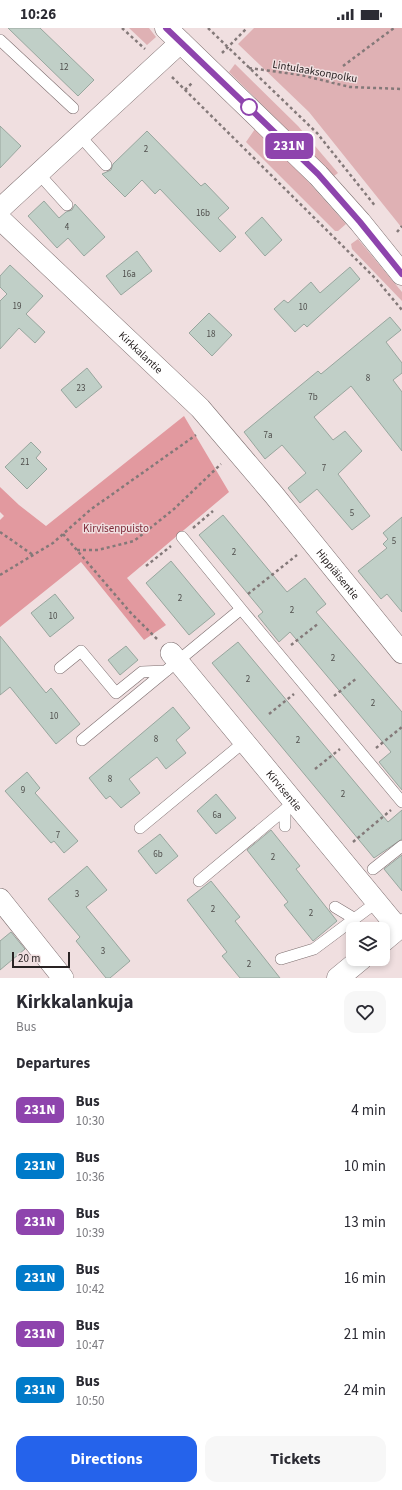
<!DOCTYPE html>
<html lang="en">
<head>
<meta charset="utf-8">
<style>
  body { margin:0; font-family:"Source Sans 3",sans-serif; background:#f7f7f7; color:#2b2b33; height:100vh; display:flex; flex-direction:column; font-size:15px; white-space:nowrap }
  * { box-sizing:border-box; margin:0 }
  p { font-size:13px; color:#7c7c81 }
  .icon { flex:none; width:22px; height:22px; fill:none; stroke:currentColor; stroke-width:2; stroke-linecap:round; stroke-linejoin:round }
  .map { position:relative; height:950px; overflow:hidden }
  .side { display:flex; flex-direction:column; background:#fff; flex:1 }
  .side>* { flex:none }
  .badge { padding:0 8px; border-radius:6px; font-size:14px; line-height:26px }
  .tools { position:absolute; left:346px; top:894px; display:grid; gap:8px }
  .tools a { display:grid; place-items:center; width:44px; height:44px; border-radius:8px; background:#fff; box-shadow:0 2px 6px #0003; font-size:20px }
  .scale { position:absolute; left:12px; bottom:10px; width:58px; box-sizing:border-box; padding-left:4px; border:2px solid #292323; border-top:0; font-size:11px; line-height:14px; white-space:nowrap; color:#292323; -webkit-text-stroke:3px #f0dfe0; paint-order:stroke }
  .map>.badge { position:absolute; translate:-50% -50%; box-shadow:0 0 0 2px #fff }
  h2 { padding:0 16px; font-size:15px; line-height:36px }
  .round { display:grid; place-items:center; flex:none; width:42px; height:42px; border-radius:12px; background:#f7f7f7 }
  .headline { display:flex; align-items:center; justify-content:space-between; height:68px; padding:0 16px }
  h1 { font-size:19px; font-weight:700; line-height:30px }
  .cta { display:flex; gap:8px; margin-top:auto; padding:8px 16px }
  .cta a { flex:1; height:46px; border-radius:12px; background:#2563eb; color:#fff; font-size:16px; font-weight:700; line-height:46px; text-align:center }
  .cta a+a { background:#f7f7f7; color:#2b2b33 }
  ul { padding:0; list-style:none }
  li { display:flex; align-items:center; gap:12px; height:56px; padding:0 16px }
  li div { flex:1 }
  li b { display:block; font-size:15px }
  li em { font-style:normal }
  li .badge { min-width:44px; font-weight:700; text-align:center }
  .status { display:flex; justify-content:space-between; align-items:center; height:28px; padding:0 20px; background:#fff; direction:ltr }
  .status svg { height:11px; fill:currentColor }
  .map>svg:first-child { display:block }
  .green { fill:#dfb1b4 }
  .forest { fill:#e2999f }
  .building { fill:#c0cfc7; stroke:#98a69e }
  .lines { fill:none; stroke-linecap:round; stroke-linejoin:round }
  .lane-casing { stroke:#7d6e6f; stroke-width:12 }
  .street-casing { stroke:#7d6e6f; stroke-width:22 }
  .secondary-casing { stroke:#7d6e6f; stroke-width:23 }
  .path { stroke:#847979; stroke-width:2.5; stroke-dasharray:3 3; stroke-linecap:butt }
  .lane { stroke:#fff; stroke-width:11 }
  .street { stroke:#fff; stroke-width:21 }
  .secondary { stroke:#fff; stroke-width:22 }
  .line-casing { stroke:#fff; stroke-width:9 }
  .line { stroke:#8e44ad; stroke-width:6 }
  .stop-dot { fill:#fff; stroke:#8e44ad; stroke-width:2 }
  .labels { text-anchor:middle; stroke-width:3; stroke-linejoin:round; paint-order:stroke }
  .number-label { font-size:9px; fill:#4f4e4c }
  .street-label { font-size:11px; fill:#292323; stroke:#f0dfe0 }
  .park-label { font-size:11px; fill:#7c2736; stroke:#f0dfe0 }
</style>
</head>
<body>
<div class="status"><b>10:26</b><svg viewBox="0 0 49 12"><path d="M0 12V9h3v3zM5 12V6h3v6zM10 12V3h3v9zM15 12V0h3v12zM26 1h20v11H26zM47 4h2v5h-2z"/></svg></div>
<div class="map">
<svg width="402" height="950" viewBox="0 0 402 950">
  <rect width="100%" height="100%" fill="#f0dfe0"/>
  <path class="green" d="M129,0H149L156,9L147,17Z
    M254,0H402V200L309,84L238,16Z
    M235,36L298,98L338,145L334,148L229,44Z
    M255,101L304,149L346,196L338,203H335L246,114Z
    M358,211L402,264V273L352,221L351,216Z"/>
  <path class="forest" d="M184,388L229,464L127,550L166,597L144,612L81,534L0,599V492L4,488L0,484V459L19,477L46,498Z"/>
  <path class="building" d="M8,0H40L94,52L78,68Z
    M0,98L21,118L0,140Z
    M147,103L201,158L205,155L229,180L218,190L236,209L220,224L160,161L155,166L142,152L125,169L102,146L111,142L113,136Z
    M44,173L59,190L66,184L72,182L75,176L105,209L84,228L68,210L57,220L28,188Z
    M262,189L282,212L265,228L245,205Z
    M137,223L152,243L121,267L106,248Z
    M10,237L43,268L26,286L45,304L35,315L19,300L0,321V273L7,266L0,259V248Z
    M350,239L360,251L307,299L304,296L295,304L274,281L284,272L288,275L311,254L320,265Z
    M209,285L232,307L212,328L189,305Z
    M390,289L401,302L386,314L402,335V345L393,352L402,364V423L351,358L314,389L333,412L345,403L362,423L338,446L370,488L352,502L317,461L300,475L288,460L306,445L282,417L265,431L244,404L318,343L321,346Z
    M87,340L102,359L76,380L61,362Z
    M31,414L41,424L36,430L47,441L27,461L5,439Z
    M223,487L287,564L305,550L326,576L316,584L402,684V762L379,734L391,724L290,604L279,614L258,588L263,584L199,507Z
    M402,489V584L387,566L381,571L358,543L387,520L383,516L388,511L383,505Z
    M171,533L215,586L189,607L146,555Z
    M55,566L74,590L50,609L31,585Z
    M0,608L46,665L51,660L80,696L56,716L10,659L0,667Z
    M238,614L388,794L402,782V811L374,830L212,635Z
    M126,618L138,632L120,647L108,632Z
    M173,679L190,700L176,712L186,725L166,741L157,729L129,751L140,765L121,780L110,768L106,771L89,750Z
    M27,744L40,760L35,765L78,813L64,825L54,813L51,815L5,763Z
    M216,766L236,790L216,806L197,783Z
    M271,802L300,838L296,841L337,893L313,913L284,877L288,874L247,822Z
    M160,806L178,828L156,846L138,823Z
    M402,827V863L384,841Z
    M87,838L107,862L86,879L130,933L110,950H106L76,913L80,909L48,871Z
    M211,853L240,889L235,893L280,950H240L222,928L227,924L187,872Z
    M11,904L25,921L0,942V913Z"/>
  <g class="lines">
    <defs>
      <path id="lane" d="M0,12L73,80
        M80,108L106,137
        M39,146L67,177
        M182,509L241,581
        M60,640L81,623L116,665L142,644L166,643
        M82,712L241,581L402,774
        M285,798V782
        M140,800L244,714
        M373,841L402,818
        M199,853L294,774
        M335,879L355,891
        M281,931L314,921L377,874"/>
      <g id="street">
        <path d="M0,181L181,14"/>
        <path id="s1" d="M0,191L200,380L274,467L402,625"/>
        <path id="s2" d="M171,625L398,900"/>
        <path d="M0,871L63,950"/>
      </g>
      <path id="secondary" d="M166,0L318,147L360,194L402,246
        M383,913L402,897
        M338,950L361,931"/>
    </defs>
    <use href="#lane" class="lane-casing"/>
    <use href="#street" class="street-casing"/>
    <use href="#secondary" class="secondary-casing"/>
    <path class="path" d="M122,0L145,21
      M208,0L317,105L376,179
      M222,25L247,0
      M343,38L394,0
      M249,40L301,47L350,59L402,61
      M172,49L376,251L402,282
      M185,62L193,54
      M397,204L402,198
      M193,500L213,483
      M0,504L33,527
      M63,506L130,584L157,611
      M77,522H98L134,513L174,481L221,436
      M146,538L171,518
      M0,547L53,515L90,482L196,407
      M248,566L297,527
      M291,617L319,595
      M334,668L357,650
      M269,686L294,666
      M376,720L402,699
      M315,741L340,721
      M353,814L391,782"/>
    <use href="#lane" class="lane"/>
    <use href="#street" class="street"/>
    <use href="#secondary" class="secondary"/>
  </g>
  <g class="lines">
    <defs>
      <path id="line" d="M166,0L318,146L360,194L402,246"/>
    </defs>
    <use href="#line" class="line-casing"/>
    <use href="#line" class="line"/>
  </g>
  <circle class="stop-dot" cx="249" cy="79" r="8"/>
  <g class="labels">
    <g class="number-label">
      <text x="64" y="42">12</text>
      <text x="146" y="124">2</text>
      <text x="203" y="188">16b</text>
      <text x="67" y="202">4</text>
      <text x="129" y="249">16a</text>
      <text x="17" y="281">19</text>
      <text x="303" y="282">10</text>
      <text x="211" y="309">18</text>
      <text x="368" y="353">8</text>
      <text x="81" y="363">23</text>
      <text x="313" y="372">7b</text>
      <text x="268" y="410">7a</text>
      <text x="25" y="437">21</text>
      <text x="324" y="443">7</text>
      <text x="352" y="488">5</text>
      <text x="394" y="516">5</text>
      <text x="234" y="527">2</text>
      <text x="180" y="573">2</text>
      <text x="292" y="585">2</text>
      <text x="53" y="591">10</text>
      <text x="333" y="633">2</text>
      <text x="248" y="654">2</text>
      <text x="373" y="678">2</text>
      <text x="54" y="691">10</text>
      <text x="156" y="714">8</text>
      <text x="298" y="715">2</text>
      <text x="110" y="754">8</text>
      <text x="23" y="765">9</text>
      <text x="343" y="769">2</text>
      <text x="217" y="790">6a</text>
      <text x="58" y="810">7</text>
      <text x="158" y="829">6b</text>
      <text x="273" y="832">2</text>
      <text x="77" y="869">3</text>
      <text x="213" y="884">2</text>
      <text x="311" y="888">2</text>
      <text x="103" y="926">3</text>
      <text x="249" y="939">2</text>
    </g>
    <g class="street-label">
      <text transform="translate(315 43) rotate(10)" y="4">Lintulaaksonpolku</text>
      <text dy="4" stroke="none"><textPath href="#s1" startOffset="194">Kirkkalantie</textPath></text>
      <text dy="4" stroke="none"><textPath href="#s1" startOffset="491">Hippiäisentie</textPath></text>
      <text dy="4" stroke="none"><textPath href="#s2" startOffset="178">Kirvisentie</textPath></text>
    </g>
    <g class="park-label">
      <text x="116" y="504">Kirvisenpuisto</text>
    </g>
  </g>
</svg>
<div class="tools">
<a><svg class="icon" aria-label="layers" viewBox="0 0 24 24"><path d="M12 4l9 5-9 5-9-5zM3 14l9 5 9-5"/></svg></a>
</div>
<div class="scale">20 m</div>
<b class="badge" style="left:289px;top:118px;background:#8e44ad;color:#fff">231N</b>
</div>
<section class="side">
<div class="headline"><div><h1>Kirkkalankuja</h1><p>Bus</p></div><a class="round"><svg class="icon" aria-label="heart" viewBox="0 0 24 24"><path d="M12 20l-8-8c-3-5 5-10 8-4 3-6 11-1 8 4z"/></svg></a></div>
<h2>Departures</h2>
<ul>
<li><span class="badge" style="background:#8e44ad;color:#fff">231N</span><div><b>Bus</b><p>10:30</p></div><em>4 min</em></li>
<li><span class="badge" style="background:#007ac9;color:#fff">231N</span><div><b>Bus</b><p>10:36</p></div><em>10 min</em></li>
<li><span class="badge" style="background:#8e44ad;color:#fff">231N</span><div><b>Bus</b><p>10:39</p></div><em>13 min</em></li>
<li><span class="badge" style="background:#007ac9;color:#fff">231N</span><div><b>Bus</b><p>10:42</p></div><em>16 min</em></li>
<li><span class="badge" style="background:#8e44ad;color:#fff">231N</span><div><b>Bus</b><p>10:47</p></div><em>21 min</em></li>
<li><span class="badge" style="background:#007ac9;color:#fff">231N</span><div><b>Bus</b><p>10:50</p></div><em>24 min</em></li>
</ul>
<div class="cta"><a>Directions</a><a>Tickets</a></div>
</section>
</body>
</html>
